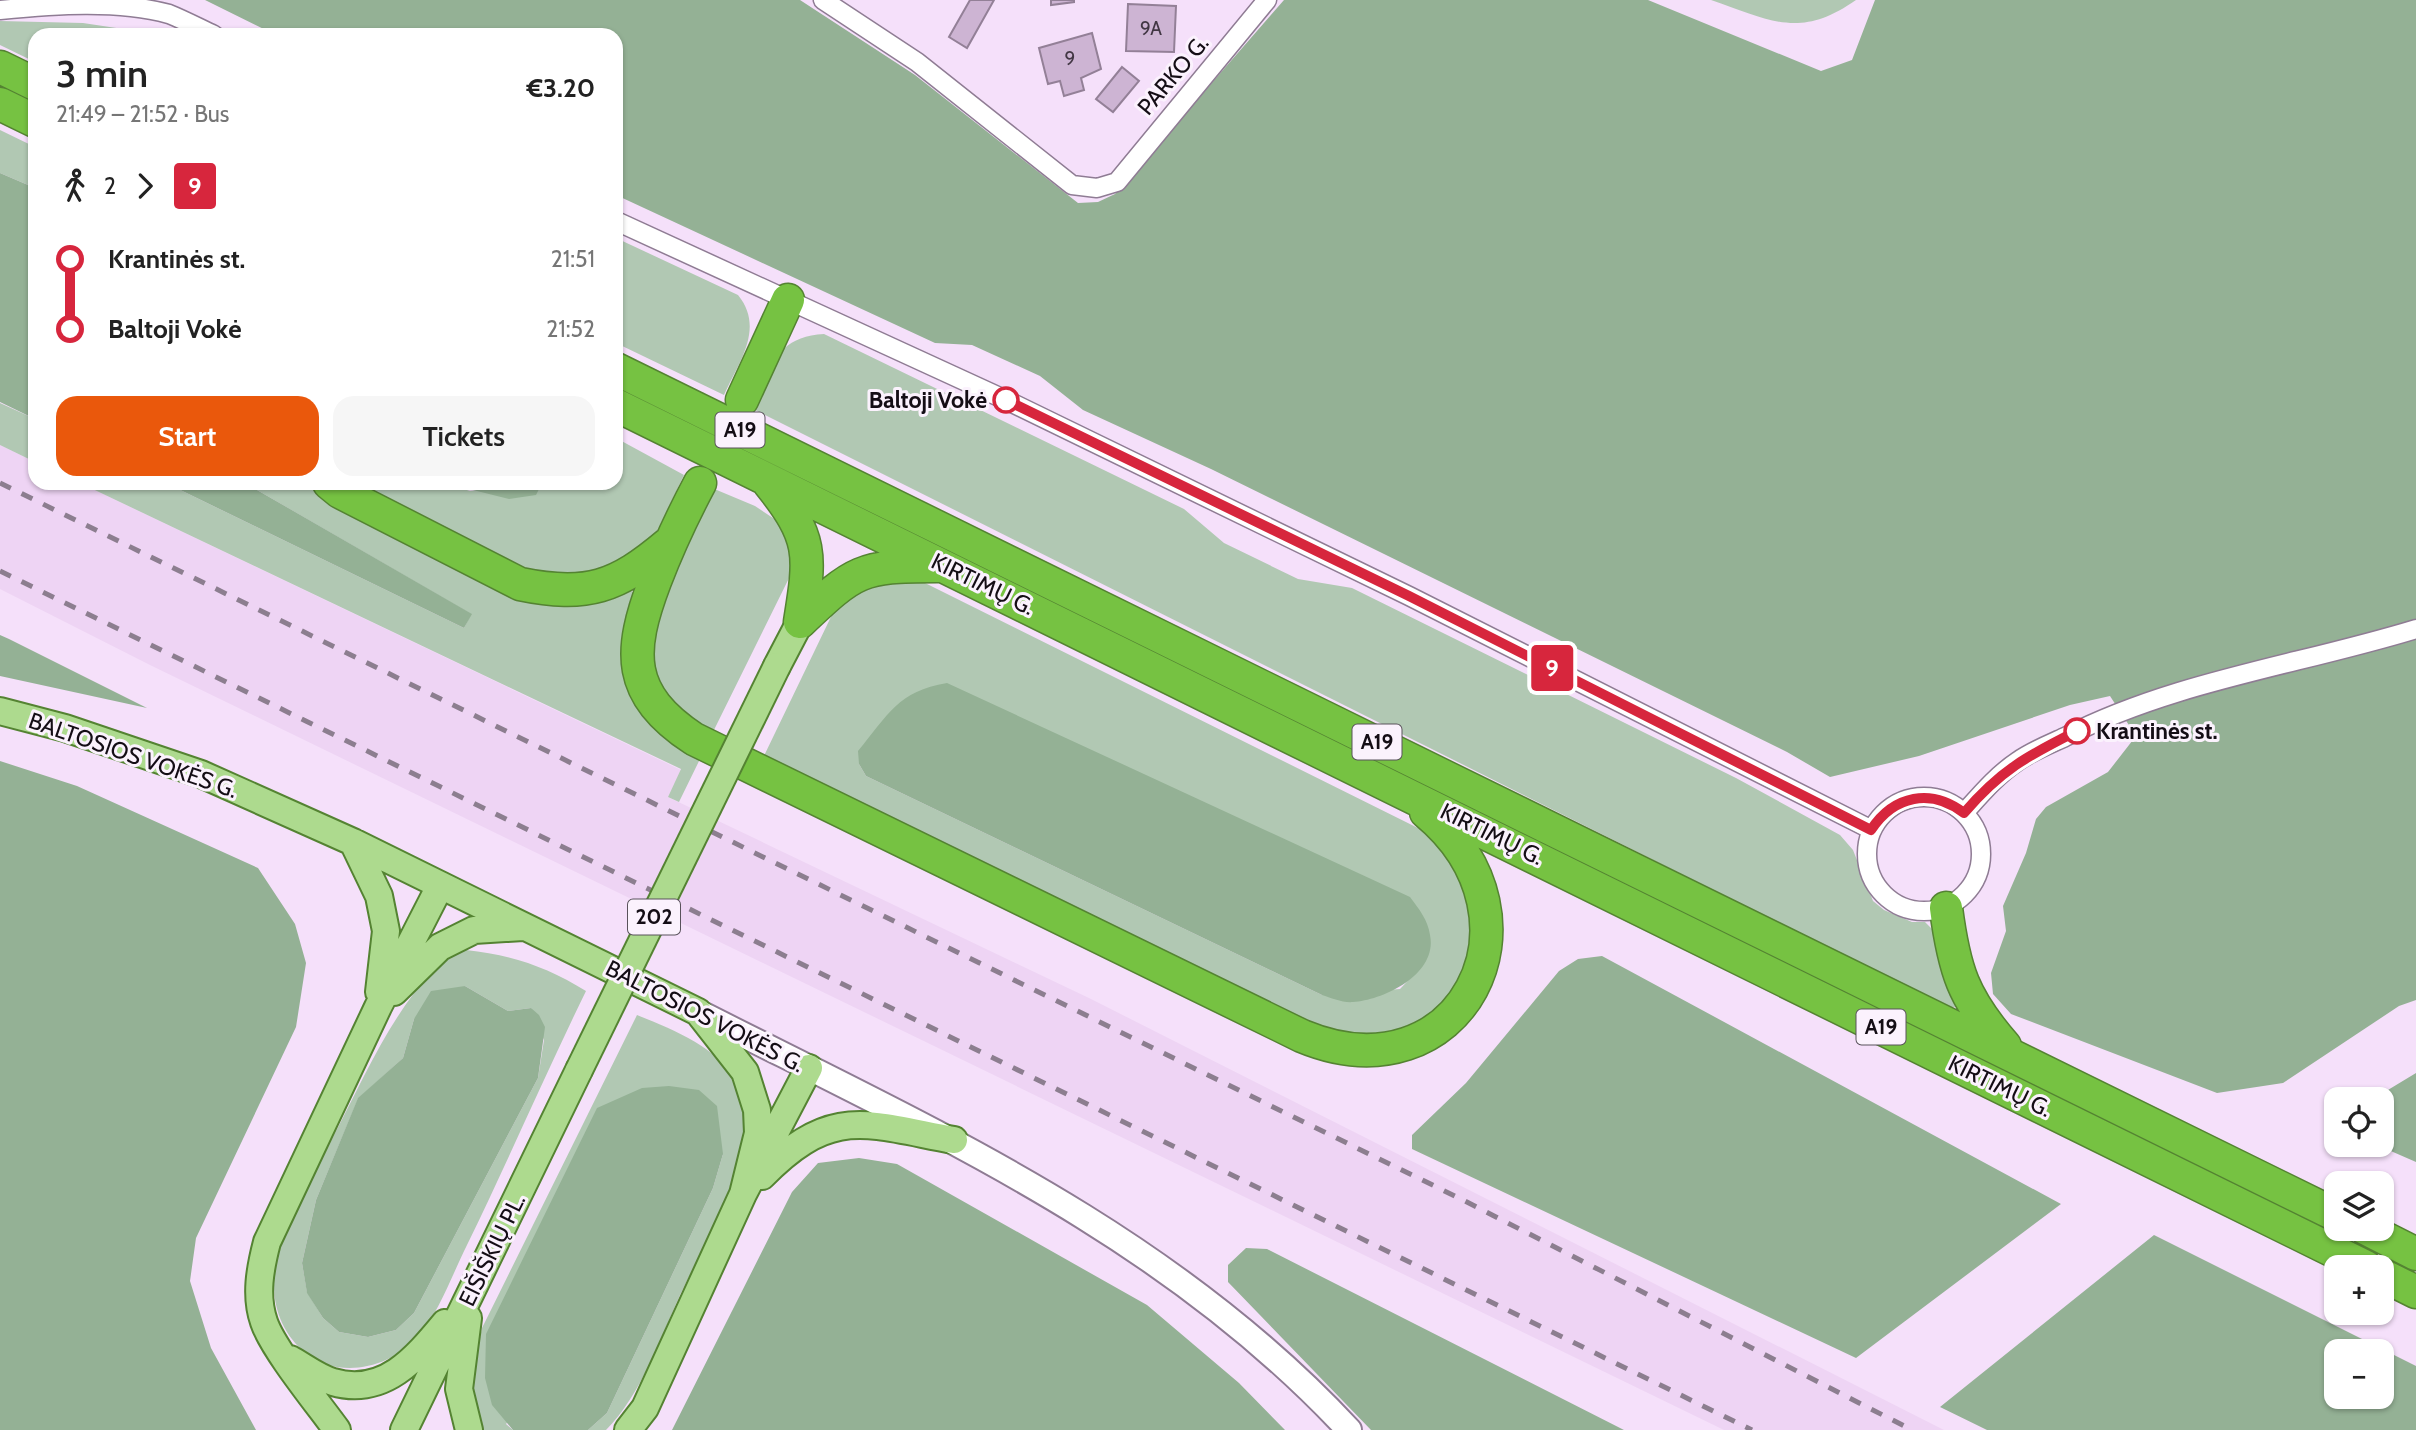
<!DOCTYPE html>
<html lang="en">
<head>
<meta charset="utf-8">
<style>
  body { margin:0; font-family:Cabin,sans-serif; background:#f6f6f6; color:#222; height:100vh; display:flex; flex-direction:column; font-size:26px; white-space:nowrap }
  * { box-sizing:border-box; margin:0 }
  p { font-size:23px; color:#767676 }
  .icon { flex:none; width:38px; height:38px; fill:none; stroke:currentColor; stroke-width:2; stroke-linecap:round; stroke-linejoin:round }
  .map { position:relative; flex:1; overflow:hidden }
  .side { position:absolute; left:28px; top:28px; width:595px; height:462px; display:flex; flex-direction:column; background:#fff; border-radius:21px; box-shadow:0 2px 5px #0004 }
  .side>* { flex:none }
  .badge { padding:0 14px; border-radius:5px; font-size:24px; line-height:46px }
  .tools { position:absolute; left:2324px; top:1087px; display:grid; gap:14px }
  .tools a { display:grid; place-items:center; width:70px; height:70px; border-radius:14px; background:#fff; box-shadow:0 2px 5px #0004; font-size:35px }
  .map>.badge { position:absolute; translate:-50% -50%; box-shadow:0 0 0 4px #fff }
  .legs { display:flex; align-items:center; gap:10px; height:77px; padding:0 28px; font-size:23px }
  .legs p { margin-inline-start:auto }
  .headline { display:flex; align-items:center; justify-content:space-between; height:119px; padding:0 28px }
  h1 { font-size:38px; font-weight:600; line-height:52px }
  .cta { display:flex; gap:14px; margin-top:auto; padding:14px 28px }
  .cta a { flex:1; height:80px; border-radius:21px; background:#ea580c; color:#fff; font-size:28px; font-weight:600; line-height:80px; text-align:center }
  .cta a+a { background:#f6f6f6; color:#222 }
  ul { padding:0 28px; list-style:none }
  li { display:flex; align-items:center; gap:24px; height:70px; font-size:26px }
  li i { display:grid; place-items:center; width:10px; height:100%; margin:0 9px; background:currentColor }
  li i::after { content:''; width:18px; height:18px; margin:-9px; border:5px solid; border-radius:50%; background:#fff }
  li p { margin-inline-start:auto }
  li:first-child i { background:linear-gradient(#0000 50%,currentColor 0) }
  li:last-child i { background:linear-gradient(currentColor 50%,#0000 0) }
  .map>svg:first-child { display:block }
  .built { fill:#eed4f4 }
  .green { fill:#b1c8b3; fill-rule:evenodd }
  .forest { fill:#94b195; fill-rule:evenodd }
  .building { fill:#cdb4d3; stroke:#938097; stroke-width:2 }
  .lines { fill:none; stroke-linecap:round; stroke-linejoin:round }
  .street-casing { stroke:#8f7c94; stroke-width:21 }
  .secondary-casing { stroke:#8f7c94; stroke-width:28 }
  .primary-casing { stroke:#548332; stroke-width:30 }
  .highway-casing { stroke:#548332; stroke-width:35 }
  .street { stroke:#fff; stroke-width:18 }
  .secondary { stroke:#fff; stroke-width:24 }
  .primary { stroke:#adda8e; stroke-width:26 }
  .highway { stroke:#76c242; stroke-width:32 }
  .rail { stroke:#8c7e8f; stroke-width:5; stroke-dasharray:12 12; stroke-linecap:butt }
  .primary-bridge-casing { stroke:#548332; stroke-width:30; stroke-linecap:butt }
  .primary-bridge { stroke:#adda8e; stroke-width:26 }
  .line-1-casing { stroke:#fff; stroke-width:16 }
  .line-1 { stroke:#d7263d; stroke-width:10 }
  .stop-1-dot { fill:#fff; stroke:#d7263d; stroke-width:3.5 }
  .labels { text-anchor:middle; stroke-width:6; stroke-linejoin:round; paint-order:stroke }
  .number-label { font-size:19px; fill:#423744 }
  .shield { fill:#fbf2fd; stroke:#59525b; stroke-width:2 }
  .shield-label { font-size:21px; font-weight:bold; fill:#140d15 }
  .street-label { font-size:23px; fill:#140d15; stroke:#fbf2fd }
  .stop-label { font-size:23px; font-weight:bold; fill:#140d15; stroke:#fbf2fd; text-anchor:end }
</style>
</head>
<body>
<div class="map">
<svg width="2416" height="1430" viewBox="0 0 2416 1430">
  <rect width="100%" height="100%" fill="#f5e0fa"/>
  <path class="built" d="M0,445L35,462V483H80L681,770L668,797L1091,999L1944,1430H1724L150,665L0,589Z"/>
  <path class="green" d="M1711,0H1856C1799,40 1770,20 1711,0Z
    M0,21L83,23L163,35H35V62L0,45Z
    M0,130L35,147V188L0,173Z
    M616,238L738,295C765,328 739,362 724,395L616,343Z
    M824,334L1184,509L1224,543L1298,579L1352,588L1736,778L1840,835L1853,850L1873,901L1884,910L1912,922H1925L1934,931L1956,1007L1949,1008L749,407C769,370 776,336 824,334Z
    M0,403L35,419V462L0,445Z
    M616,438L684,475L655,536L616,573L535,577L344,483H445L470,491L541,483H616Z
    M80,483H166L464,628L471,614L245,483H312L528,597L628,589L634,593L622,645L625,672L701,757L679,802L668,797L681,769Z
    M712,488L755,506L776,520L787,532L793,570L711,736L679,717L648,664L653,620Z
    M905,578L923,582L1430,834L1443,844L1478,916L1464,981L1414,1032L1332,1039L762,760L841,596L853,587ZM859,764L1428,955L1419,969L1400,989L1322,995L866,776Z
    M466,950C512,955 547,967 586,991C545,1075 508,1161 467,1245C452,1275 439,1313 417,1338C390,1367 341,1380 307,1354C285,1337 274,1312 274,1285C273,1233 311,1180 334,1135C363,1080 389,1018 432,972C442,960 451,954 466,950ZM465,986L508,1011L531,1008L544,1040L538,1078L414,1313L396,1330L368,1337L339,1332L323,1318L307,1292L302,1263L316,1200L358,1099L403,1058L414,1019Z
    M637,1015C673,1030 718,1046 736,1083C747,1107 744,1138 738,1162C725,1208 701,1252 680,1295C660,1339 641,1395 606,1430H588L607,1413L713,1188L723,1154L506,1424L513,1430H483L470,1384L482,1328Z"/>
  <path class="forest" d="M205,0H800L915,75L1078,203L1098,202L1115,194L1284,0H1648L1821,71L1852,60L1875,0H2416V1000L2399,1006L2283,1083L2217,1093L2011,1014L1993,994L1991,973L2006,931L2003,906L2026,853L2036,819L2046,807L2108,772L2136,736L2110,696L2070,705L1919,756L1830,777L1787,752L1211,469L1083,410L1040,376L972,345L935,343L616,195V35H276Z
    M0,173L35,188V419L0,402Z
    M166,483H245L472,614L464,628Z
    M445,483H541V485L536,495L509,499Z
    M0,635L9,639L147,708L0,676Z
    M947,683L1410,897C1419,909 1428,920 1430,935C1438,974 1384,1000 1353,1002C1343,1003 1331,998 1322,995L866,776L859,764L858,751C888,715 898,691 947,683Z
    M0,761L77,786L258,868L295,924L306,963L296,1027L196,1238L190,1281L211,1348L256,1430H0Z
    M1602,956L2061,1204L1856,1358L1412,1149V1135L1466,1083L1559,971L1578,959Z
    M465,986L508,1011L531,1008L539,1015L545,1027L538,1078L414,1313L396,1330L368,1337L339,1332L323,1318L307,1293L302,1263L316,1200L358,1098L403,1058L414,1019L431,991Z
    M2416,1073V1162L2377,1145L2382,1144V1099H2373Z
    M669,1086L699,1090L717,1106L723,1154L713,1188L607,1413L588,1430H513L492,1405L485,1378L486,1334L597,1108L642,1088Z
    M859,1158L897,1164L1147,1305L1239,1383L1285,1430H672L792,1192L818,1163Z
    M2154,1235L2416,1366V1430H1987L1940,1407ZM2336,1351H2382V1396H2336Z
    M1246,1248L1267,1249L1624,1430H1371L1228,1282V1265Z"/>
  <path class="building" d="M970,0H994L967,48L949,37Z
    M1051,0H1074V2L1051,5Z
    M1128,4L1176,6L1174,52L1126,51Z
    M1092,33L1101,69L1081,78L1084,90L1064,96L1060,81L1048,84L1039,48Z
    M1122,67L1139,81L1113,112L1096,99Z"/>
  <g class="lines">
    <defs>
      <path id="street" d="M823,0L917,62L1072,185L1097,188L1117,182L1267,0
        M0,10C54,5 117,0 169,14C184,20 199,28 214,35
        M616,221L1006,400L1409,596L1872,830
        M1867 854a57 57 0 1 1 114 0a57 57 0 1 1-114 0Z
        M1964,813C1981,794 1997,775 2018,761C2032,751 2050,744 2065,737C2174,681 2299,665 2416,629"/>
      <path id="secondary" d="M698,1012C932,1131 1167,1234 1349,1430"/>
      <path id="primary" d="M777,666L800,622
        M0,711L65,728L201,774L353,842L698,1012L745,1072L757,1110L758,1133L743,1194
        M353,842L379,896L386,931L379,992
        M394,992L440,947L474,930L523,927
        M762,1176C832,1105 865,1124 954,1140
        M468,1318L459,1389L469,1430
        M290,1359C303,1366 318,1378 333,1382C384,1397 416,1358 445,1323
        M337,1430C319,1405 273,1349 264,1322C255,1296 260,1269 267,1242L378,1007L440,886
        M404,1430L579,1070
        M628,1430L645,1408L743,1194L809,1068"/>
      <path id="highway" d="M0,67L35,84
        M0,104L35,121
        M616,369L2336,1215
        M742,400L788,300
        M616,405L2366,1267
        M329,483L340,492L520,584C587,598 617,587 668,544
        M700,483C683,515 668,547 655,581C628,652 626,694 694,739L1302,1036C1460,1102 1555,919 1426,812
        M769,483C813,538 811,554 800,622
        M800,622C855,570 860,566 937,566
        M1946,908C1954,970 1963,998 2005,1046
        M2365,1228L2416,1254
        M2382,1275L2416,1292"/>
    </defs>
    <use href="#street" class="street-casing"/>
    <use href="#secondary" class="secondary-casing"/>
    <use href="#primary" class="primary-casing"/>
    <use href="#highway" class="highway-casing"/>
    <use href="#street" class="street"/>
    <use href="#secondary" class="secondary"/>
    <use href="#primary" class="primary"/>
    <use href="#highway" class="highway"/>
    <path class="rail" d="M0,483L1461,1199L1912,1430
      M0,571L1752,1430"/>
    <defs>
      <path id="primary-bridge" d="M579,1070L777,666"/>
    </defs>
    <use href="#primary-bridge" class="primary-bridge-casing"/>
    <use href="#primary-bridge" class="primary-bridge"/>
  </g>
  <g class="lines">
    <defs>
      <path id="line-1" d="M1006,400L1409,596L1871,830C1894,795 1931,788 1964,813C2001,770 2027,756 2077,731"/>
    </defs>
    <use href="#line-1" class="line-1-casing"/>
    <use href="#line-1" class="line-1"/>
  </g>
  <g class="stop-1-dot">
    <circle cx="1006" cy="400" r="12"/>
    <circle cx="2077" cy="731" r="12"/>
  </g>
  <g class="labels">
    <g class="number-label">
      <text x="1151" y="35">9A</text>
      <text x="1070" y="65">9</text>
    </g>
    <g class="shield">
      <rect x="715.5" y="412.5" width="49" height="35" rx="5"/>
      <rect x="1352.5" y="724.5" width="49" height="35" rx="5"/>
      <rect x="628" y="899.5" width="52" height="35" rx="5"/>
      <rect x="1856.5" y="1009.5" width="49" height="35" rx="5"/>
    </g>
    <g class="shield-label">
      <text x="740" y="437">A19</text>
      <text x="1377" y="749">A19</text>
      <text x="654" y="924">202</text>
      <text x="1881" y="1034">A19</text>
    </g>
    <g class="street-label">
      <text transform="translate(1173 75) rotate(-50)" y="8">PARKO G.</text>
      <text transform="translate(983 584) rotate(26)" y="8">KIRTIMŲ G.</text>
      <text transform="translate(133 755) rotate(19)" y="8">BALTOSIOS VOKĖS G.</text>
      <text transform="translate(1492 834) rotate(26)" y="8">KIRTIMŲ G.</text>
      <text transform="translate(705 1016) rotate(27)" y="8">BALTOSIOS VOKĖS G.</text>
      <text transform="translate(2000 1086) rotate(26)" y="8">KIRTIMŲ G.</text>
      <text transform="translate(492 1250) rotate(-64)" y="8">EIŠIŠKIŲ PL.</text>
    </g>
    <g class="stop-label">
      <text x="987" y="408">Baltoji Vokė</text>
      <text x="2096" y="739" text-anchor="start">Krantinės st.</text>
    </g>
  </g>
</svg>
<div class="tools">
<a><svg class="icon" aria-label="locate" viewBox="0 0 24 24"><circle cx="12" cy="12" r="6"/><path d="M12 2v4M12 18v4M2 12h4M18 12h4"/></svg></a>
<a><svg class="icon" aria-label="layers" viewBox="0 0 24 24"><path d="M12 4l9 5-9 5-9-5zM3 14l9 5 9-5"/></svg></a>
<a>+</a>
<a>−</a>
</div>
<b class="badge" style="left:1552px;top:668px;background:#d7263d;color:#fff">9</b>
<section class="side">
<div class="headline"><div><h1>3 min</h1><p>21:49 – 21:52 · Bus</p></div><b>€3.20</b></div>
<div class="legs"><svg class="icon" aria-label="walk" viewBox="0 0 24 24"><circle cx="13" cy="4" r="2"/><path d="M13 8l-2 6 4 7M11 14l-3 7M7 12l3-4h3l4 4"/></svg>2<svg class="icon" aria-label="forward" viewBox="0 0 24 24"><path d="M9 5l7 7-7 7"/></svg><b class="badge" style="background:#d7263d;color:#fff">9</b></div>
<ul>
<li><i style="color:#d7263d"></i><b>Krantinės st.</b><p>21:51</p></li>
<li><i style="color:#d7263d"></i><b>Baltoji Vokė</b><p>21:52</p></li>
</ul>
<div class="cta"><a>Start</a><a>Tickets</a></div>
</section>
</div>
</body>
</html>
